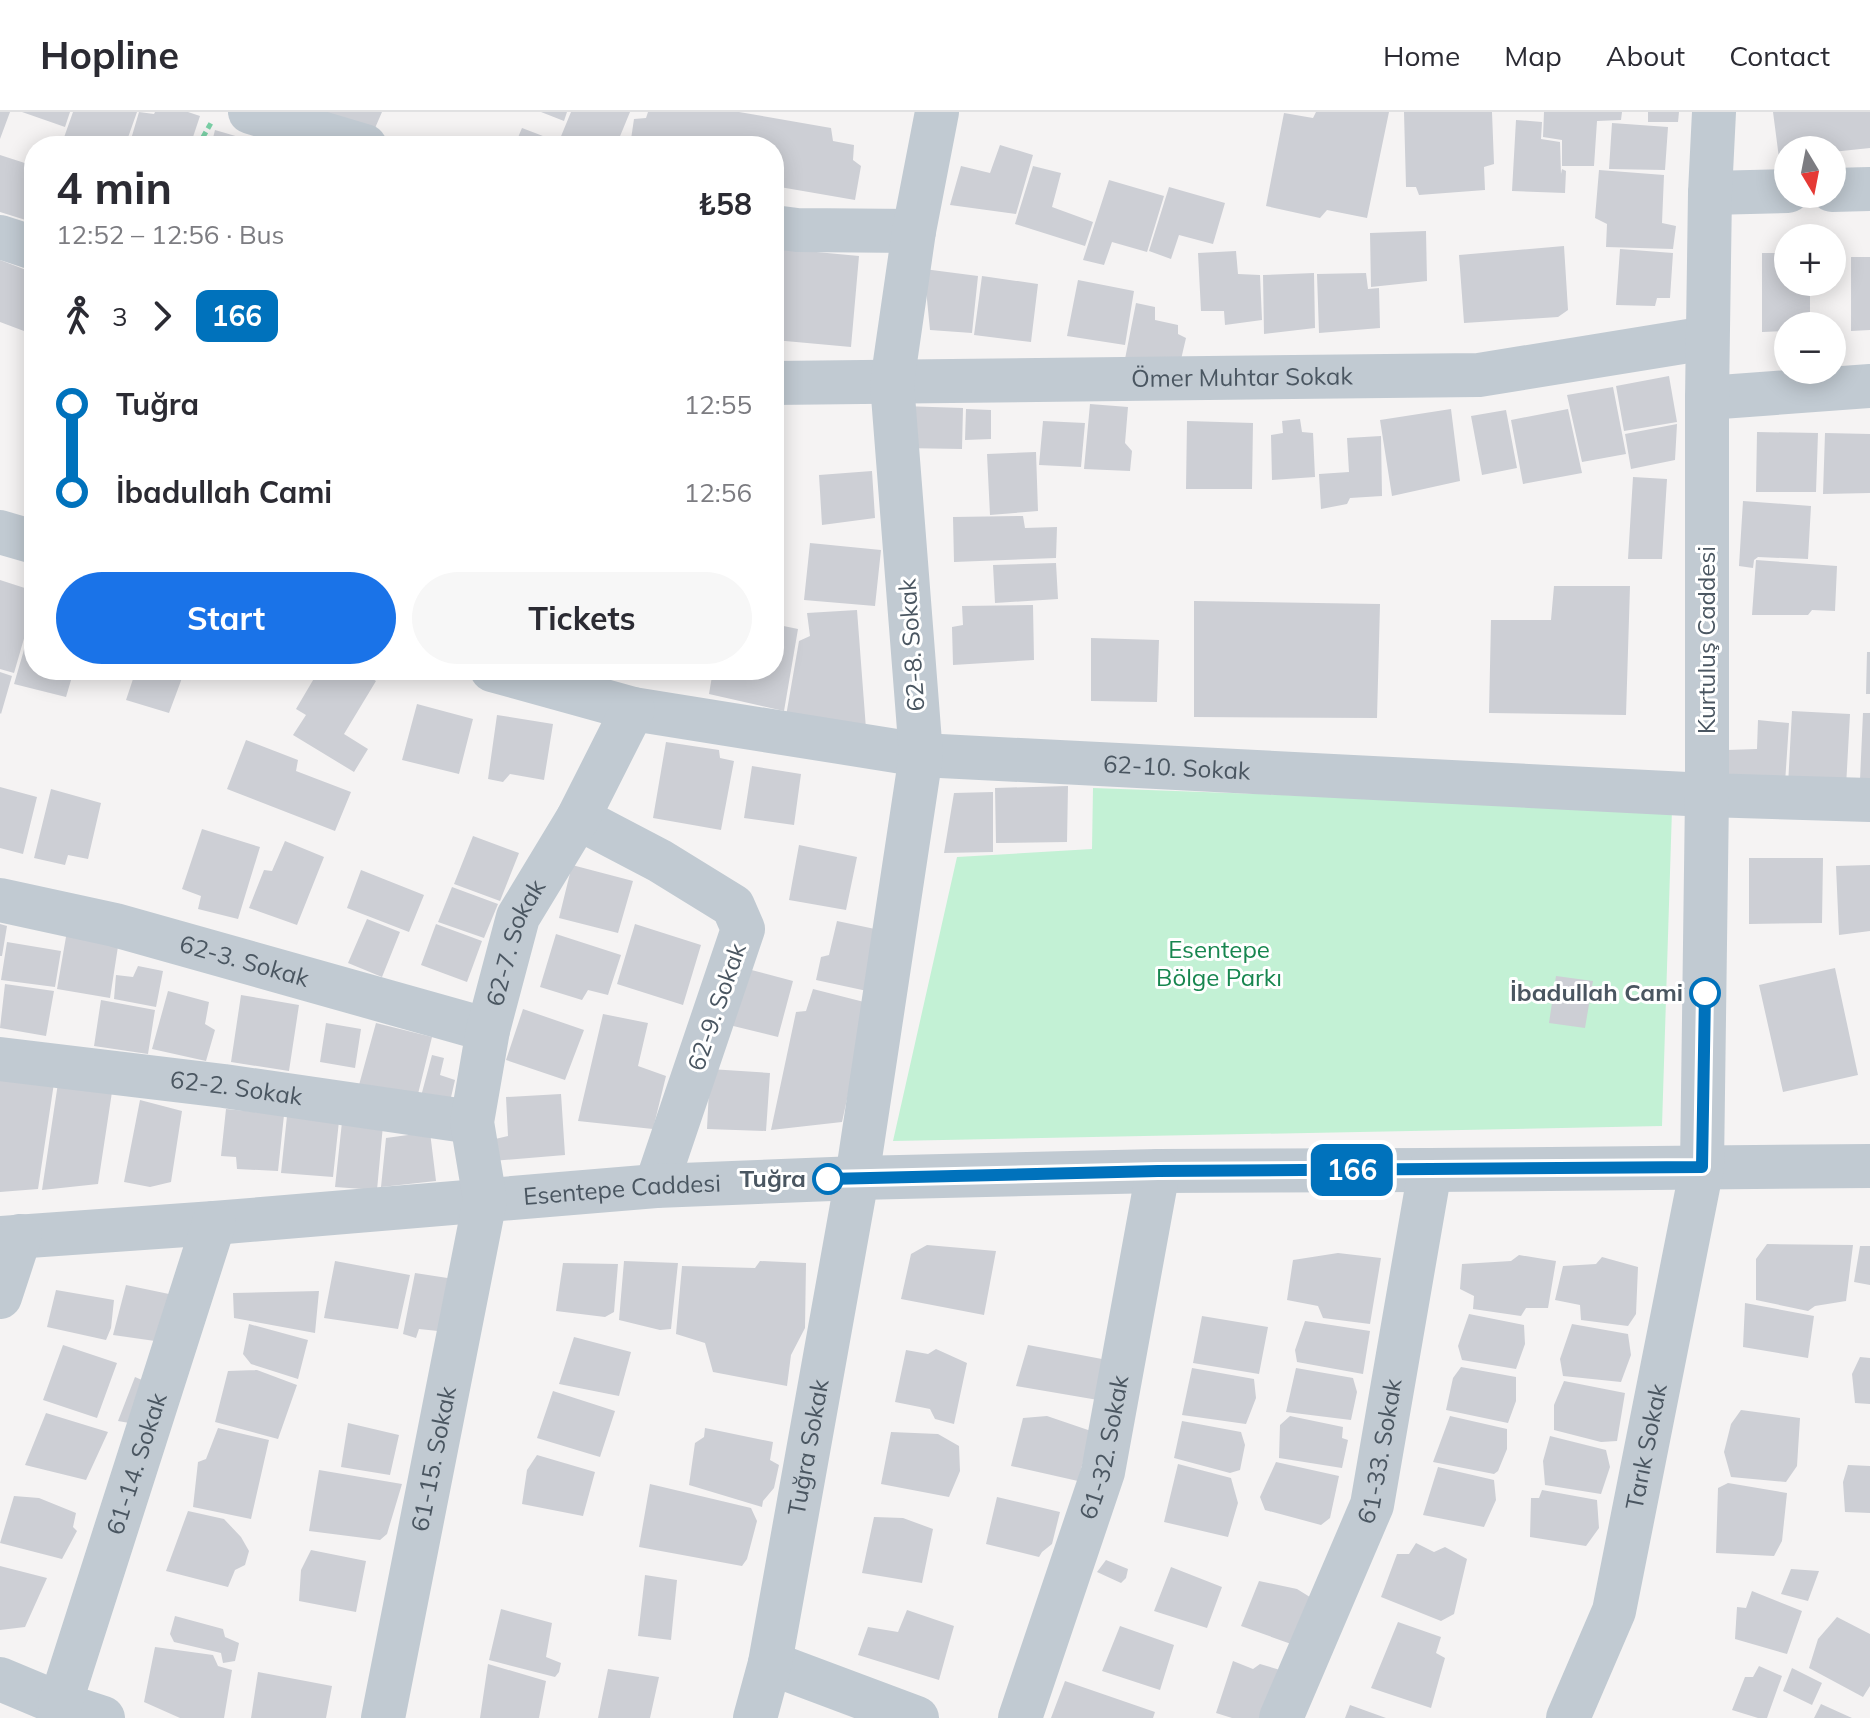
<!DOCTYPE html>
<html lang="en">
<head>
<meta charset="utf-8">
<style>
  body { margin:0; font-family:Mulish,sans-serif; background:#f7f7f7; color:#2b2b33; height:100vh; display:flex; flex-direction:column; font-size:30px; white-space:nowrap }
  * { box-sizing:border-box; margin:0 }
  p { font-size:26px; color:#7c7c81 }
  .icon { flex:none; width:44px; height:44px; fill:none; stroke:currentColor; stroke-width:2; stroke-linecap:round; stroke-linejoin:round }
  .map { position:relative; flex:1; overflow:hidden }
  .details { position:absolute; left:24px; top:24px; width:760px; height:544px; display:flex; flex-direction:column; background:#fff; border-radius:32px; box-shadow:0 4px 20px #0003 }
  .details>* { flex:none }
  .badge { padding:0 16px; border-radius:12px; font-size:28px; line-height:52px }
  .needle { width:52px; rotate:170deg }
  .fabs { position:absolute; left:1774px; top:24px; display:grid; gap:16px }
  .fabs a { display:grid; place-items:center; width:72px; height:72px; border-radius:50%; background:#fff; box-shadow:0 4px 20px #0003; font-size:40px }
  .map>.badge { position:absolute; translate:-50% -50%; box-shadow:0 0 0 4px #fff }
  .legs { display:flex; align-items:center; gap:12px; height:88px; padding:0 32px; font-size:26px }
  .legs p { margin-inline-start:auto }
  .overview { display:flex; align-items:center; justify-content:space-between; height:136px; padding:0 32px }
  h1 { font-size:44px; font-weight:700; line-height:60px }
  .cta { display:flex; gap:16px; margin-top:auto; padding:16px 32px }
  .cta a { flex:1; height:92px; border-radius:48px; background:#1a73e8; color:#fff; font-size:32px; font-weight:700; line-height:92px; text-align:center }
  .cta a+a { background:#f7f7f7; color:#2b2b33 }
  ul { padding:0 32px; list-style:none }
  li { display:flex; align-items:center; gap:28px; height:88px; font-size:30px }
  li i { display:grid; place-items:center; width:12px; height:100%; margin:0 10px; background:currentColor }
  li i::after { content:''; width:20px; height:20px; margin:-10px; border:6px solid; border-radius:50%; background:#fff }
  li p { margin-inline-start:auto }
  li:first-child i { background:linear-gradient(#0000 50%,currentColor 0) }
  li:last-child i { background:linear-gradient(currentColor 50%,#0000 0) }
  header { display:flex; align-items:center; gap:48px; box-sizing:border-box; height:112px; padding:0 40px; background:#fff; border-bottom:2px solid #e1e1e2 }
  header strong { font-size:38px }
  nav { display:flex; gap:44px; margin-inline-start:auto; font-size:28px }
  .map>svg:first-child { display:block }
  .green { fill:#c3f1d5 }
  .building { fill:#cdcfd5 }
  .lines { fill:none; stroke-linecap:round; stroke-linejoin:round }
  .path { stroke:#7ad0a6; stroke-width:5; stroke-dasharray:6 4; stroke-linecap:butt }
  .minor { stroke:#c1cad2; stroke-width:44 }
  .line-1-casing { stroke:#fff; stroke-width:18 }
  .line-1 { stroke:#0072bc; stroke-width:12 }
  .stop-1-dot { fill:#fff; stroke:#0072bc; stroke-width:4 }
  .labels { text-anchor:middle; stroke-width:6; stroke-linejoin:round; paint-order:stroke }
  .street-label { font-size:24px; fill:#4a5661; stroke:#fff }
  .park-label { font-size:24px; fill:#17864f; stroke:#fff }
  .stop-label { font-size:24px; font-weight:bold; fill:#4a5661; stroke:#fff; text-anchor:end }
</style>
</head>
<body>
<header>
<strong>Hopline</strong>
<nav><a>Home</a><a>Map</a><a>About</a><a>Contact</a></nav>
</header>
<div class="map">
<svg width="1870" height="1606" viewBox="0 0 1870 1606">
  <rect width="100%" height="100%" fill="#f5f3f3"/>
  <path class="green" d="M1093,676L1672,697L1662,1014L893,1029L957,745L1092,737Z"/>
  <path class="building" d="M0,0H10L0,27Z
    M22,0H70L65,15Z
    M73,0H137L125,34H61Z
    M139,0L154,2L155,0H188L200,4L190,34H129Z
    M323,0H382L372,23Z
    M541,0H567L564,9Z
    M571,0H630L616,34H557Z
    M648,0H739L831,16L833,29L854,33L853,48L861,54L855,88L774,74V34H630L634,7L646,6Z
    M1316,0H1389L1367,106L1327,98L1320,106L1266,94L1284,1L1313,6Z
    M1404,0H1492L1494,52L1484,55L1485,78L1419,83L1416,75H1406Z
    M1544,0H1622L1621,8L1597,9L1594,54H1562V28L1543,25Z
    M1648,0H1679L1678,10H1648Z
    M1773,0H1870V36L1832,40V38H1788V45L1779,46Z
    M1516,8L1542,10L1541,27L1560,30L1561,62L1562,57L1566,59L1565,81L1512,79Z
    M1612,11L1668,15L1665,58L1609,57Z
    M522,16L556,29L554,34H503L505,29L516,30Z
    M215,18L266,33V34H211Z
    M1000,33L1033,43L1016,102L950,93L961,54L990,61Z
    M0,43L34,54V105L32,110L0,100Z
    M1033,54L1061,61L1052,95L1093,110L1085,134L1015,112Z
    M1599,58L1664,63L1662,111L1676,114L1673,137L1606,135L1607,112L1595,106Z
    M1109,68L1164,84L1147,140L1112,130L1104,153L1083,148Z
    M1169,75L1225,91L1213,132L1179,123L1171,147L1149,139Z
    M1426,119L1427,169L1371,175L1370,121Z
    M1564,134L1568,198L1558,205L1464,211L1459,143Z
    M774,136L859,144L851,235L774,228Z
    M1620,137L1673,141L1670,186H1657L1655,194L1616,193Z
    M1236,139L1238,162L1260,163L1262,208L1225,213L1224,199H1201L1198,141Z
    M1762,141H1788V170H1810V214H1788V219L1762,220Z
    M1851,145H1870V218L1851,219Z
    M0,148L34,161V197L24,219L0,210Z
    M924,157L978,164L972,221L930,218Z
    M1314,161L1315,216L1264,222L1263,163Z
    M1366,161L1368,177L1379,176L1380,216L1319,221L1317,162Z
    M982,164L1038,172L1031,230L974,223Z
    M1078,168L1134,179L1125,233L1067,224Z
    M1136,191L1155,195V208L1178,213V222L1186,226L1179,256L1125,247Z
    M1669,264L1677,310L1624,319L1616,274Z
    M1613,275L1626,342L1582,350L1567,283Z
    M1090,292L1128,295L1125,331L1132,339L1130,359L1084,357Z
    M902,294L963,296L962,337L902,336Z
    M966,297L991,298V327L965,328Z
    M1451,297L1460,369L1392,384L1380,308Z
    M1568,297L1582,361L1523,372L1511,308Z
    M1506,298L1517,356L1482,363L1471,304Z
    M1300,307L1302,320L1313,321L1315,365L1272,368L1271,323L1283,321L1282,309Z
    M1043,309L1085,311L1081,355L1039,353Z
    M1187,309L1253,311L1252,377H1186Z
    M1677,312L1675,348L1631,357L1625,322Z
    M1757,320L1818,321L1816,380H1756Z
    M1825,321L1870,322V381L1823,382Z
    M1381,324L1382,384L1350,386L1347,392L1321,397L1319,362L1349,360L1347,326Z
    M1036,340L1038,399L990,403L987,342Z
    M872,359L875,406L822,413L819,363Z
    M1633,365L1667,367L1662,447H1628Z
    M1743,389L1811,394L1808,447L1758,445L1754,448L1753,456L1739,454Z
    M1023,404L1025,416L1057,415L1056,446L954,450L953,405Z
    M810,431L881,438L875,494L804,488Z
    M1756,448L1837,454L1835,499L1812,498L1808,503H1752Z
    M1056,451L1058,487L995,491L993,453Z
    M0,468L34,479V492L14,561L0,557Z
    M1554,474H1630L1626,603L1489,601L1491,508H1551Z
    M1194,489L1380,492L1377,606L1194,605Z
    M1033,493L1034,548L953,553L952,515L963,513L962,494Z
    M857,498L866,617L786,604L799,529L810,524L807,501Z
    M33,507L34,558H74L66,585L14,572Z
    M774,512L798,517L784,599L709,582L713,558H774Z
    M1091,526L1159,528L1157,590L1091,589Z
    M1867,540H1870V582H1866Z
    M136,558H185L169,601L126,588Z
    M319,558H358L376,569L344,622L368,637L354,660L293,623L306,603L296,597Z
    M0,560L12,564L1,602L0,601Z
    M417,592L473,607L459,662L402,648Z
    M1792,599L1850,602L1846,675L1788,673Z
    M1863,601H1870V668H1860Z
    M497,603L553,612L544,668L510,662L503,670L488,667Z
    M1758,608L1789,611L1785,671L1725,669L1727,638L1757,637Z
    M246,628L298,648L296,659L351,680L335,719L227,677Z
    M666,630L719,638L720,646L734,649L721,718L653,706Z
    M752,654L801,662L794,713L744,706Z
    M1068,674L1067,730L996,731L995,676Z
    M0,675L37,685L23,742L0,736Z
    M51,677L101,691L88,747L68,743L65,753L34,746Z
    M993,680V740L944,741L954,681Z
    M202,717L260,735L238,807L198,797L201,784L182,777Z
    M473,724L519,741L500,789L454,772Z
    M285,729L324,745L297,813L249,796L264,758L272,759Z
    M799,733L857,745L846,798L789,788Z
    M1749,746H1823L1822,811L1749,812Z
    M572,753L633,769L618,821L559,806Z
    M1870,753V819L1839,823L1836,754Z
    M361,758L424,783L409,820L347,796Z
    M452,775L498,792L484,826L438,810Z
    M367,807L400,820L382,865L348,851Z
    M837,809L894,821L881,882L816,868L821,845L829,843Z
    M0,812L7,814L2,844H0Z
    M436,812L482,829L467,870L421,853Z
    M635,812L701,833L683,893L617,872Z
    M67,819L119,828L110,886L57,877Z
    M556,822L621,843L608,883L588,878L582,888L540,875Z
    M7,830L61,839L55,875L1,868Z
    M138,854L163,859L156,895L114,887L116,863L133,865Z
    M736,854L793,869L778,925L721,911Z
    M1835,856L1858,963L1783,980L1759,873Z
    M1556,864L1593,869L1585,916L1549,911Z
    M5,872L54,879L46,924L0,916Z
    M813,877L868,891L842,1010L771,1018L796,900L806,899Z
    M168,879L209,890L205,912L215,918L206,949L152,937Z
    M241,883L299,893L289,959L231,950Z
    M101,888L155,898L148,942L94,934Z
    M523,897L584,918L565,968L506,948Z
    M603,902L648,911L638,954L666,964L653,1017L578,1009Z
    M326,911L361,917L355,956L320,950Z
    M376,911L432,925L417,986L359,973Z
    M432,943L444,946L440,963L455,968L449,994L420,988Z
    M710,957L770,961L766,1019L707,1017Z
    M0,963L54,971L38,1077L0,1080Z
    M58,971L112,980L98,1072L42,1078Z
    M561,982L565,1043L492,1049L491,1028L508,1024L506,985Z
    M140,988L182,999L171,1070L150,1075L124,1070Z
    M226,997L284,1003L278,1059L237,1057L236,1045L221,1044Z
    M287,1004L339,1009L333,1065L281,1061Z
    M342,1010L383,1013L377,1078L335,1075Z
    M430,1020L436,1069L381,1075L386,1026Z
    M1767,1132L1853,1133L1846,1189L1815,1194L1808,1199L1756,1188V1147Z
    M927,1133L996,1139L984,1203L901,1187L911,1142Z
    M1860,1134H1870V1173L1854,1170Z
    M1338,1141L1381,1146L1370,1212L1323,1206L1318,1194L1287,1188L1293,1148Z
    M1519,1143L1556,1149L1548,1196H1526L1521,1204L1473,1197L1474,1184L1460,1177L1462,1152L1511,1149Z
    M1602,1145L1638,1155L1636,1202L1628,1214L1581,1208L1580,1193L1555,1188L1563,1154L1596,1152Z
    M335,1149L410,1163L398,1217L324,1206Z
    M624,1149L678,1151L671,1217L660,1218L619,1208Z
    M760,1149L806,1151L805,1216L791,1243L787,1274L713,1260L705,1231L676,1222L682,1154L755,1156Z
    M563,1151L618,1152L614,1200L605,1205L556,1199Z
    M415,1161L467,1169L457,1221L419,1217L416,1226L403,1222Z
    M126,1173L169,1182L162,1230L113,1223Z
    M56,1178L114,1188L111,1216L106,1228L47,1215Z
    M319,1179L315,1221L234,1206L233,1181Z
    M1745,1191L1814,1204L1808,1246L1743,1235Z
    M1469,1202L1524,1213L1525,1232L1516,1257L1462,1248L1458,1234Z
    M1202,1204L1268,1215L1259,1262L1193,1251Z
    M1305,1209L1370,1219L1363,1262L1297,1250L1295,1238Z
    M249,1212L308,1228L298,1267L251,1252L243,1242Z
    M1572,1212L1628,1222L1631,1243L1621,1270L1563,1264L1560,1247Z
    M574,1225L631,1240L619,1284L559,1272Z
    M63,1233L117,1251L97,1306L43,1288Z
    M1028,1233L1102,1247L1098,1288L1016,1274Z
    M936,1237L967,1251L954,1312L935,1307L930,1297L895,1290L906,1238L928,1242Z
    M1860,1245L1870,1246V1292L1855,1291L1852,1262Z
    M1461,1255L1516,1265V1289L1508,1311L1446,1298L1453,1266Z
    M1192,1256L1254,1267L1256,1286L1246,1312L1182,1303Z
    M1296,1256L1353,1266L1357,1280L1351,1308L1286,1300Z
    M257,1258L297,1273L278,1327L215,1310L228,1259Z
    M135,1265L149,1271L135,1312L118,1309Z
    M1564,1269L1625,1281L1617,1329L1601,1330L1554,1318V1293Z
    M553,1279L615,1299L600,1345L537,1326Z
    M1741,1298L1800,1306L1797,1354L1786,1370L1731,1365L1724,1340L1731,1312Z
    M46,1301L108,1320L86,1368L25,1353Z
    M1047,1304L1091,1319L1078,1369L1011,1354L1023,1306Z
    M1290,1304L1343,1315L1342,1326L1348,1328L1342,1356L1279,1346L1280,1313Z
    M1450,1304L1507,1317V1337L1498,1359L1494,1362L1433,1350Z
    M1182,1309L1241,1320L1245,1333L1240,1358L1230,1361L1174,1346Z
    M348,1311L399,1323L390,1363L341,1355Z
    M218,1316L269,1328L251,1407L193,1395L198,1350L206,1347Z
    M705,1316L773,1330L770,1348L779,1353L774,1376L763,1389L762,1395L689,1373L695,1331L704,1325Z
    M891,1320L938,1322L959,1334L960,1359L949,1385L881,1372Z
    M1550,1324L1606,1338L1610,1355L1601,1382L1545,1373L1543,1349Z
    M537,1343L595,1360L583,1404L522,1392L527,1358Z
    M1276,1350L1339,1364L1330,1406L1321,1413L1265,1398L1260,1385Z
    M1178,1352L1231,1366L1238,1391L1228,1425L1164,1410Z
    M1848,1353L1870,1354V1401L1845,1400L1843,1370Z
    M1438,1355L1494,1368L1496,1388L1484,1415L1423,1403Z
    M319,1358L402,1372L387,1422L380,1428L309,1419Z
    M1728,1371L1787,1381L1782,1429L1774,1444L1716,1441L1718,1376Z
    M650,1372L751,1396L757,1409L747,1447L742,1454L639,1435Z
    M1542,1378L1597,1388L1599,1416L1586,1434L1530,1425L1531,1386H1539Z
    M14,1384L39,1386L76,1401L73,1415L77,1419L62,1447L0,1431Z
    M997,1385L1060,1400L1052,1432L1042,1440L1039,1445L986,1432Z
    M188,1399L224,1407L241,1425L249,1439L245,1453L235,1458L228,1475L166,1459Z
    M874,1405L903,1406L933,1417L922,1471L862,1461Z
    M1416,1431L1434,1440L1445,1435L1467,1447L1454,1502L1441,1509L1381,1485L1397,1442H1409Z
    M311,1438L366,1449L356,1500L299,1489L301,1458Z
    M1106,1448L1128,1457L1126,1466L1121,1471L1097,1460Z
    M0,1454L47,1466L25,1515L0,1518Z
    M1171,1455L1222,1475L1207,1516L1154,1499Z
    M1791,1457L1819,1459L1808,1489L1781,1482Z
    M645,1463L677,1468L671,1528L638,1524Z
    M1259,1469L1297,1477L1326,1495L1308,1538L1241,1514Z
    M1752,1479L1802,1499L1787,1542L1735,1527L1737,1495L1746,1496Z
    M501,1497L552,1511L546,1545L561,1551L559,1560L555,1565L489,1548Z
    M907,1498L954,1514L939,1568L858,1543L868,1515L898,1520Z
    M175,1504L223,1517L225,1525L239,1531L235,1549L223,1551L221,1541L174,1530L170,1522Z
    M1837,1505L1870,1522V1574L1863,1585L1809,1556L1818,1527Z
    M1398,1510L1441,1525L1436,1541L1445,1546L1431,1596L1371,1576Z
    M1120,1514L1174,1533L1160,1578L1102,1559Z
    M155,1535L213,1543L218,1554L232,1558L224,1606H180L144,1590Z
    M1233,1549L1253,1557L1260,1552L1280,1558L1264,1606H1232L1216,1601Z
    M488,1552L546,1569L539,1606H480Z
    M1759,1554L1782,1564L1767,1606H1758L1732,1598L1745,1565H1753Z
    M1792,1556L1822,1571L1812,1593L1783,1579Z
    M608,1557L659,1565L650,1606H598Z
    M258,1560L332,1574L326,1606H251Z
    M1065,1569L1155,1600L1153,1606H1051Z
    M1821,1592L1852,1606H1814Z
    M1350,1593L1386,1606H1345Z"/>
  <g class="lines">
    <path class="path" d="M198,34L211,11"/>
    <g class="minor">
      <path d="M250,0L365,34"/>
      <path d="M1832,78L1870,77"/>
      <path d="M1710,81L1788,79"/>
      <path d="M774,115L797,118L914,119"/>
      <path d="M0,125L34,136"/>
      <path id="s1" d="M774,271L1479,263L1707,226"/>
      <path d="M1707,286L1870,274"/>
      <path d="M0,420L34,430"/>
      <path id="s2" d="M492,558L633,597L921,643L1707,683L1870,688"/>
      <path d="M578,706L660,749L733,794L743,817L656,1074"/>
      <path id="s3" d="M0,788L115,813L488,918"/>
      <path id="s4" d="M0,947L224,974L472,1010"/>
      <path id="s5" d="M0,1126L214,1111L656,1074L857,1066L1158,1059L1430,1058L1870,1054"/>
      <path d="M0,1185L20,1124"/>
      <path d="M770,1551L917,1606"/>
      <path d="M0,1567L60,1592L103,1606"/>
      <path id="s6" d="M60,1592L214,1111"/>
      <path id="s7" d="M383,1606L485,1088L472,1010L488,918L518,805L578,706L633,597"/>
      <path id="s8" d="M755,1606L770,1551L857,1066L921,643L892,271L914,119L937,0"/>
      <path id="s9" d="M1020,1606L1103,1360L1158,1059"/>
      <path id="s10" d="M1281,1606L1372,1393L1430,1058"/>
      <path id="s11" d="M1568,1606L1614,1499L1702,1055L1707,683V286L1710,81L1714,0"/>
    </g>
  </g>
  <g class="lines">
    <defs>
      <path id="line-1" d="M828,1067L1158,1059L1702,1055L1705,881"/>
    </defs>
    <use href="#line-1" class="line-1-casing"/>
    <use href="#line-1" class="line-1"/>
  </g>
  <g class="stop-1-dot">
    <circle cx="1705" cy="881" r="14"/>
    <circle cx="828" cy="1067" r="14"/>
  </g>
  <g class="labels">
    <g class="street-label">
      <text dy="8" stroke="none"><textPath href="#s1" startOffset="468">Ömer Muhtar Sokak</textPath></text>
      <text transform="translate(1707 528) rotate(-90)" y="8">Kurtuluş Caddesi</text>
      <text transform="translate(912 533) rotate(-94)" y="8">62-8. Sokak</text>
      <text dy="8" stroke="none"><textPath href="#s2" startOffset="694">62-10. Sokak</textPath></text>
      <text dy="8" stroke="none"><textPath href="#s7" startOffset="792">62-7. Sokak</textPath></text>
      <text dy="8" stroke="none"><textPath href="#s3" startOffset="252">62-3. Sokak</textPath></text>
      <text transform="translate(717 895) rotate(-71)" y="8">62-9. Sokak</text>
      <text dy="8" stroke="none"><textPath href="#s4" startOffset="238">62-2. Sokak</textPath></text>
      <text dy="8" stroke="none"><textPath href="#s5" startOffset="624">Esentepe Caddesi</textPath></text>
      <text dy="8" stroke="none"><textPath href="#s11" startOffset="284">Tarık Sokak</textPath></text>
      <text dy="8" stroke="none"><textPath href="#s8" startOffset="276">Tuğra Sokak</textPath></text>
      <text dy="8" stroke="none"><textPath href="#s9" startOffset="284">61-32. Sokak</textPath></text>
      <text dy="8" stroke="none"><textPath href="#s10" startOffset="286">61-33. Sokak</textPath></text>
      <text dy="8" stroke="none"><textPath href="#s7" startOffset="264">61-15. Sokak</textPath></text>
      <text dy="8" stroke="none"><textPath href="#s6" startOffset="252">61-14. Sokak</textPath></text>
    </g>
    <g class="park-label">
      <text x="1219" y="846">Esentepe<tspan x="1219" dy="28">Bölge Parkı</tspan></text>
    </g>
    <g class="stop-label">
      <text x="1683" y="889">İbadullah Cami</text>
      <text x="806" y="1075">Tuğra</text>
    </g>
  </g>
</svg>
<div class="fabs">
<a><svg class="needle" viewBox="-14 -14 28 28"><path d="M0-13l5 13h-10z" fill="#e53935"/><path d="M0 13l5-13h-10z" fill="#7c7c81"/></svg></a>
<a>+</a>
<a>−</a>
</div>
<b class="badge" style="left:1352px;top:1058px;background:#0072bc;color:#fff">166</b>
<section class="details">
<div class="overview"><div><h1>4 min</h1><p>12:52 – 12:56 · Bus</p></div><b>₺58</b></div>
<div class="legs"><svg class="icon" aria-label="walk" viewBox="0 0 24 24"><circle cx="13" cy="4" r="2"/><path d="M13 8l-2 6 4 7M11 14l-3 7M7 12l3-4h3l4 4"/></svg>3<svg class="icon" aria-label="forward" viewBox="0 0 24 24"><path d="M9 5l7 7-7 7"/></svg><b class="badge" style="background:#0072bc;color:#fff">166</b></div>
<ul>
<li><i style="color:#0072bc"></i><b>Tuğra</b><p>12:55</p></li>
<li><i style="color:#0072bc"></i><b>İbadullah Cami</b><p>12:56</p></li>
</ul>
<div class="cta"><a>Start</a><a>Tickets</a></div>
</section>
</div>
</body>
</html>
